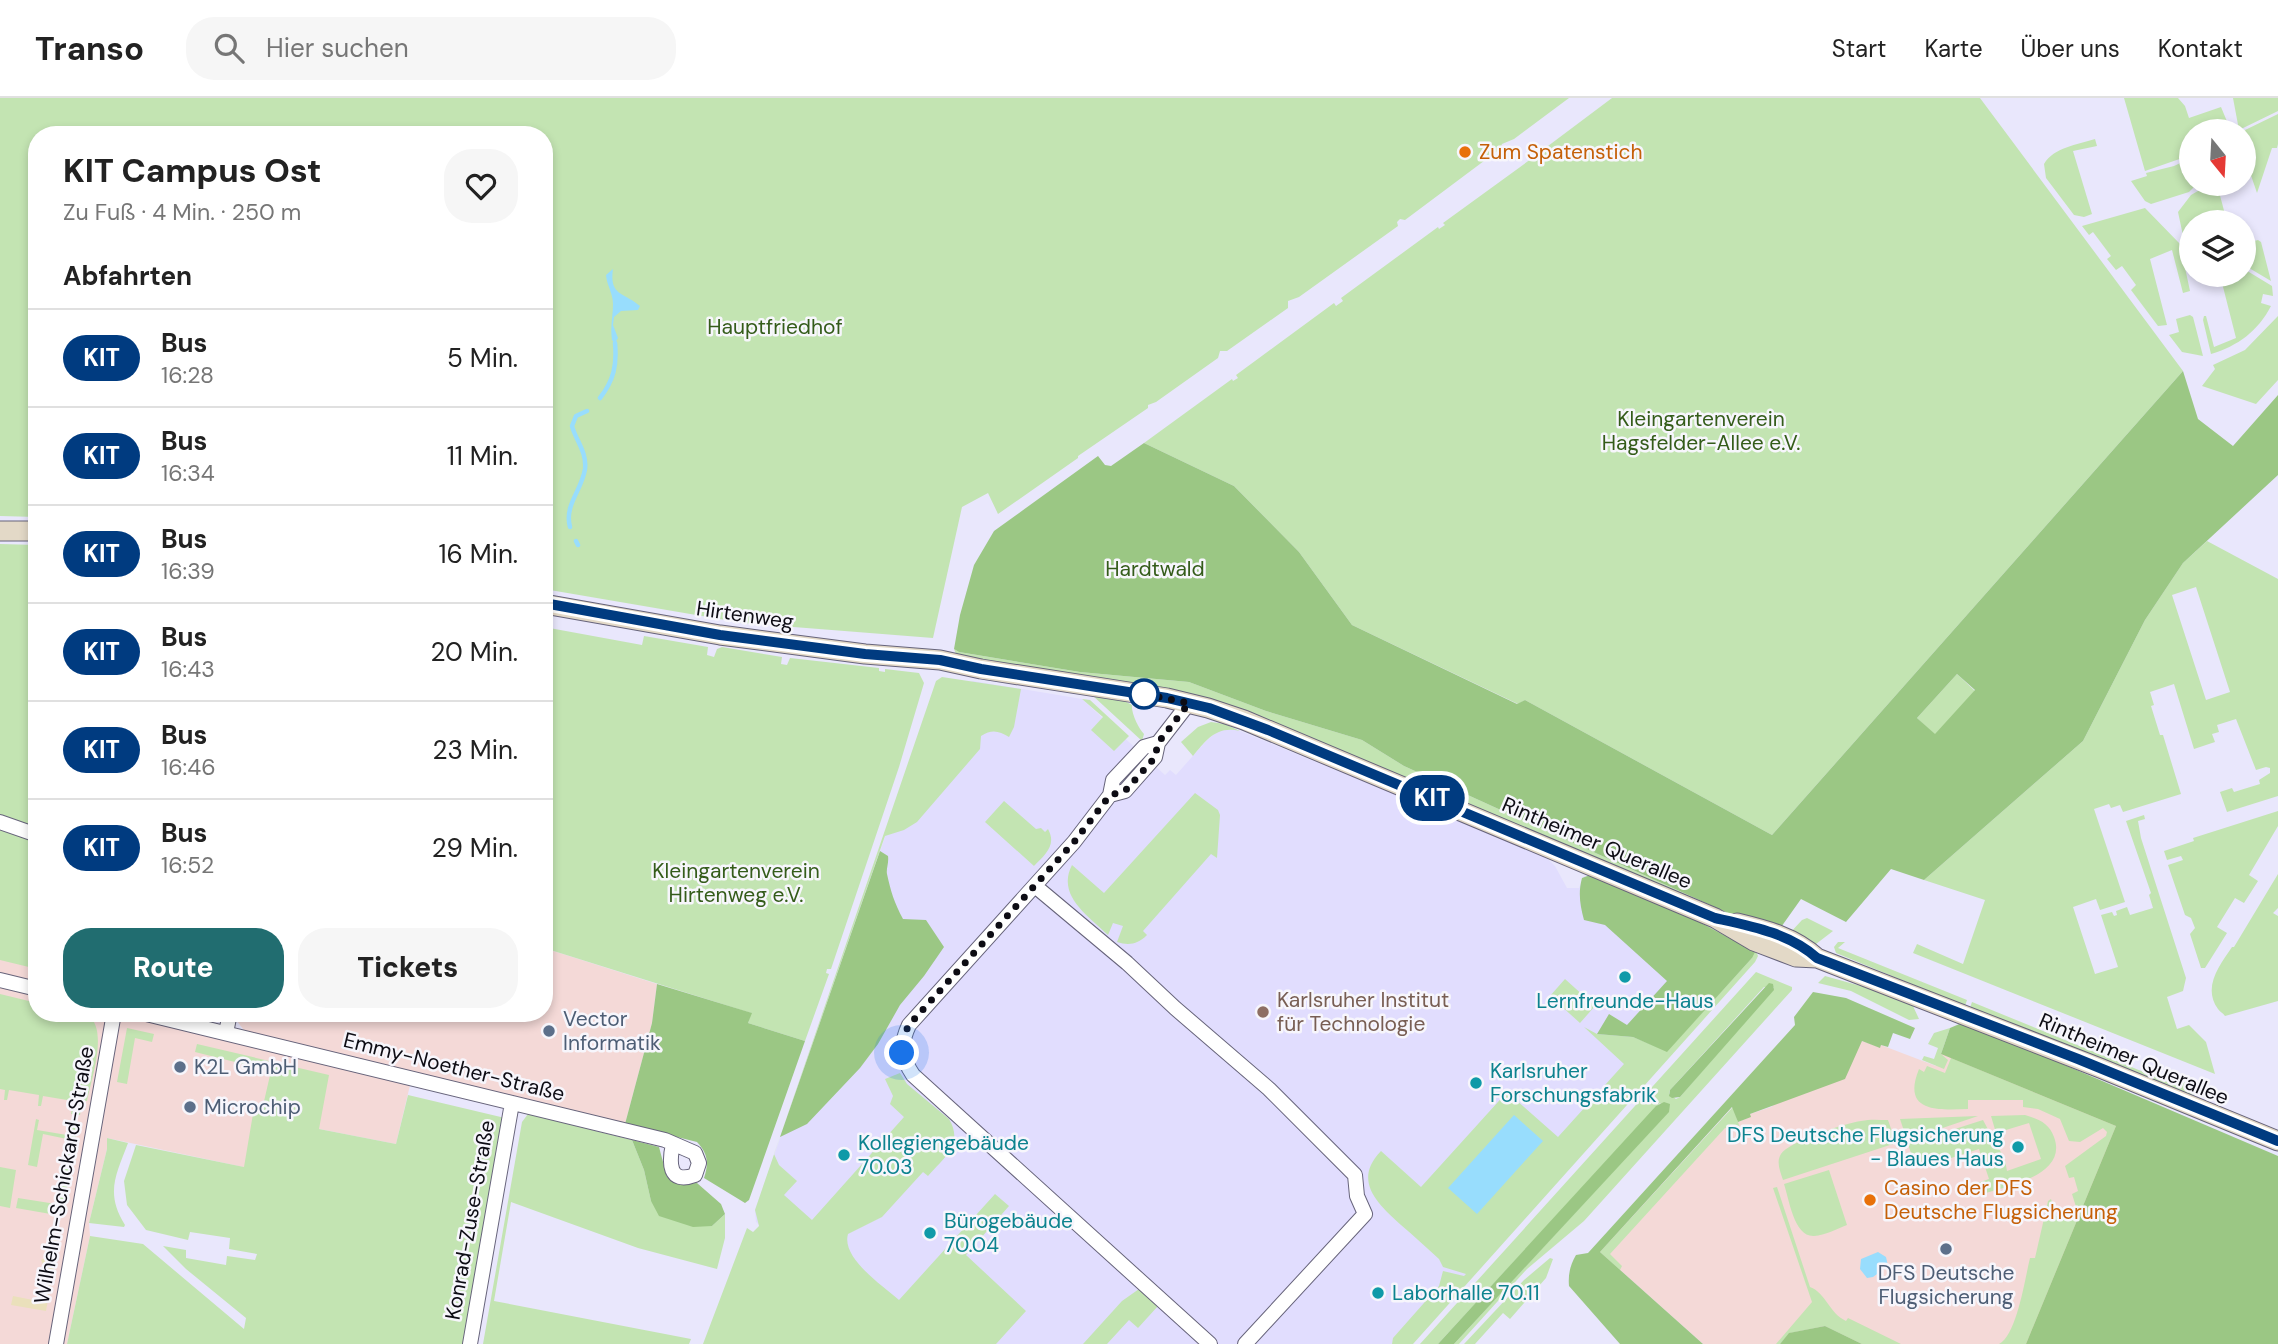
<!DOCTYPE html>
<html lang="de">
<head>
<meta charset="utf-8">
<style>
  body { margin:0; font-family:"DM Sans",sans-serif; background:#f6f6f6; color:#222; height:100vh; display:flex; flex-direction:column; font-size:26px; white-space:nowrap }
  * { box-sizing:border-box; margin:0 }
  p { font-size:23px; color:#767676 }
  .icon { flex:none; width:38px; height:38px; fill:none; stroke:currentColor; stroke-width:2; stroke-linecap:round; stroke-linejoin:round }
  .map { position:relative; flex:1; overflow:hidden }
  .sheet { position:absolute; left:28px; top:28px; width:525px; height:896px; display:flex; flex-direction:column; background:#fff; border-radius:28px; box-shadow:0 4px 10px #0003 }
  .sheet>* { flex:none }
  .badge { padding:0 14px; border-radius:23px; font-size:24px; line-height:46px }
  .needle { width:46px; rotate:162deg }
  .tools { position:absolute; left:2179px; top:21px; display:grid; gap:14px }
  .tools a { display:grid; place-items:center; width:77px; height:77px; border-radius:50%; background:#fff; box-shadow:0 4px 10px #0003; font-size:35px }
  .you { position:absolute; width:35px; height:35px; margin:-18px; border:5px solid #fff; border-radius:50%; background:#1a73e8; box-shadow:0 0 0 10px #1a73e833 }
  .map>.badge { position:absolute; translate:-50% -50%; box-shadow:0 0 0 4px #fff }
  h2 { padding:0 35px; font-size:26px; line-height:63px }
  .round { display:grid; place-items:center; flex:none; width:74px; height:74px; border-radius:28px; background:#f6f6f6 }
  .head { display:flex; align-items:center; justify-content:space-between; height:119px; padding:0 35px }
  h1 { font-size:33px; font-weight:800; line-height:52px }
  .button { display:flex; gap:14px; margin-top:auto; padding:14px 35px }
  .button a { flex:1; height:80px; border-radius:28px; background:#216d70; color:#fff; font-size:28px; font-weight:800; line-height:80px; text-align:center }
  .button a+a { background:#f6f6f6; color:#222 }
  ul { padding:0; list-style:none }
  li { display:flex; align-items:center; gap:21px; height:98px; padding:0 35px; border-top:2px solid #e0e0e0 }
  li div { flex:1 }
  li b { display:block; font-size:26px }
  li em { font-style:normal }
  li .badge { min-width:77px; font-weight:700; text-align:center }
  header { display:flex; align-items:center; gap:42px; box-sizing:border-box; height:98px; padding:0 35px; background:#fff; border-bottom:2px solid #e0e0e0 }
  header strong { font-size:33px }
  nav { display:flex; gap:38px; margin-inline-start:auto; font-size:24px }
  .search { width:490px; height:63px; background:#f6f6f6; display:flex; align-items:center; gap:18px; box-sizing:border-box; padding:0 24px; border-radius:28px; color:#767676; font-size:26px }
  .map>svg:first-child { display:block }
  .commercial { fill:#f4d9d7 }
  .built { fill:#e1ddfe }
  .green { fill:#c3e4b2; fill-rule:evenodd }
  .forest { fill:#9bc784; fill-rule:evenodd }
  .sand { fill:#eae0bb }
  .water { fill:#98ddfd }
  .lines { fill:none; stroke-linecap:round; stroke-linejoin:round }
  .stream { stroke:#98ddfd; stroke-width:4.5 }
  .street-casing { stroke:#67647b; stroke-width:16 }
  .secondary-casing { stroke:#67647b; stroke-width:21 }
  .street { stroke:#fff; stroke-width:14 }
  .secondary { stroke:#e3d9c7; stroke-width:19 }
  .line-casing { stroke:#fff; stroke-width:16 }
  .line { stroke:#003b80; stroke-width:10 }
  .walk { stroke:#0d0c14; stroke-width:7; stroke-dasharray:0 12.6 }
  .food-dot { fill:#e8710a; stroke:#f7f6fc; stroke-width:2.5 }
  .stop-dot { fill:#fff; stroke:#003b80; stroke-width:3.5 }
  .culture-dot { fill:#0f9aa8; stroke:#f7f6fc; stroke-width:2.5 }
  .education-dot { fill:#8d6e63; stroke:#f7f6fc; stroke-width:2.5 }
  .service-dot { fill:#5c6f8a; stroke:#f7f6fc; stroke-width:2.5 }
  .labels { text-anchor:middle; stroke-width:5; stroke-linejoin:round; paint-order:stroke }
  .food-label { font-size:21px; fill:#c56008; stroke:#f7f6fc; text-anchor:start }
  .park-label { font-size:21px; fill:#345c1a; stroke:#f7f6fc }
  .street-label { font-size:21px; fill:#0d0c14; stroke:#f7f6fc }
  .education-label { font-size:21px; fill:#785e54; stroke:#f7f6fc; text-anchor:start }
  .culture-label { font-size:21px; fill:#0d838f; stroke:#f7f6fc; text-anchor:start }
  .service-label { font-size:21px; fill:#4e5e75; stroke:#f7f6fc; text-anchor:start }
</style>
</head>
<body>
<header>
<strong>Transo</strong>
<div class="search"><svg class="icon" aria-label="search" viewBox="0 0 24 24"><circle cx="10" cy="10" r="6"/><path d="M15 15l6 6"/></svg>Hier suchen</div>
<nav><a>Start</a><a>Karte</a><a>Über uns</a><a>Kontakt</a></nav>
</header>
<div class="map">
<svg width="2278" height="1246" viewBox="0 0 2278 1246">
  <rect width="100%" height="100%" fill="#e9e7fc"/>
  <path class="commercial" d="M0,730L37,742V915H214L209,936L411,983L396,1046L319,1031L248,1070L107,1040V1051L89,1125L90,1138L67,1246H0Z
    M544,850L657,886L652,925L625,1026L246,935L237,923L236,915H544Z
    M1862,943L1879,949L1881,947L1936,968L1943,951L2122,1025L2032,1246H1862L1825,1228L1790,1235L1780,1246H1703L1600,1154L1733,1009L1738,1024L1750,1019V1016L1771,1009Z"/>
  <path class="built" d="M973,583L1082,601L1165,677L1170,672L1176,677L1206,643L1218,633L1233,631L1240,633L1485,733L1548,761L1555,768L1567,790H1579L1584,778L1686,817L1667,954L1403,1246H890L756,1124L755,1112L931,607Z"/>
  <path class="green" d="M0,0H1569L1514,41L1502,46L1500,51L1405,122L1400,121L1397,124L1398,128L1299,199L1288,203V210L1227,253H1220L1218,260L1156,304L1148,307V310L1078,358V360L998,416L988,395L962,409L933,540L743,525L544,491V37H37V419L0,418Z
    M1612,0H1980L2183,273L1772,737L1525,602L1518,606L1352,527L1299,454L1234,388L1144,345L1232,281L1233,283L1238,280L1236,277L1334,205L1336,208L1343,203L1341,200L1438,129L1439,131L1445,127L1443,125L1542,53L1544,55L1549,51L1548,48Z
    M2124,0H2178L2185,8L2189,20L2221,9L2231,33H2191V57L2145,73Z
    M2233,0H2278V13L2239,32Z
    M2278,16V46L2277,50H2272L2257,95L2244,57L2243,33Z
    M2095,41L2097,48L2073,53L2092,116L2084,119L2074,117L2046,80L2044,66C2054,49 2077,47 2095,41Z
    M2191,60V86H2197L2189,94L2151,106L2145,103L2131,83L2147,78L2146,75L2174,68Z
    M2210,86H2217L2227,124H2191V146L2185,147L2178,114L2191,97Z
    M2145,110L2180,146L2190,193L2183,195L2172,152L2150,161L2167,227L2158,228L2131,192L2136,187L2122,168L2116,172L2107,161L2111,158L2093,134L2089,137L2082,128Z
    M2258,142L2261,144L2271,183L2244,167V146Z
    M2244,171L2272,188L2273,198L2263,196L2261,205L2271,208C2258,233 2238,248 2211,256L2203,222L2204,218H2206L2214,249L2236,240L2220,177H2244Z
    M2190,217L2193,219L2203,258L2182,254L2169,237L2179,234L2176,221Z
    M2278,218V282L2256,306L2202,288L2215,271L2213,267L2245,252Z
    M2207,443L2278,481V698L2227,714L2220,694L2232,690L2234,694L2260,686L2259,682L2270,675V670L2266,669L2256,672L2236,621L2217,627L2219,634L2212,636L2215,644L2194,651L2174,586L2150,594L2154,607L2151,608L2160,637H2163L2181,696L2123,714L2120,707L2111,710L2109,706L2094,711L2125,804L2100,812L2096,801L2073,809L2095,876L2118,869L2101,817L2112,814L2114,818L2117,817L2116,813L2127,809L2130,817L2153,810L2149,797L2151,795L2126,723L2144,717L2145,721L2138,723L2141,740L2186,880L2183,893L2167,899L2177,931L2189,927L2206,944L2215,976L1913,855L1917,846L1963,866L1985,802L1924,782L2083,643L2145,522L2183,465ZM2196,489L2230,594L2206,602L2172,497Z
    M0,446L37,447V730L0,718Z
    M544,529L642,547L644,538L708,549L707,557L714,559L717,551L722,549L782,559L781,566L787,567L790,560L879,570V573L885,574V571L919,575L924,585L899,669L831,871H827L826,875L829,876L805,943L748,925L751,915L544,850Z
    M954,551L959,554L1080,574L1189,584L1266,613L1362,642L1404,668L1730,816L1711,811L1292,635L977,563L956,556Z
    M1957,576L1975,593L1935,637L1917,620Z
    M942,579L1021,591L1014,629L1009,639C999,633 992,631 981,638L980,651L917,724L904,732L885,738L774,1056L779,1067L797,1083L784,1097L812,1122L904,1019L890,1006L893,998L885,981L900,975L907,986L949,1021C964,1046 944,1060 928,1078L923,1074L882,1119L848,1136C841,1160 882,1187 899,1202L995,1096L1009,1108L966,1157L1026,1213L996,1246H703L747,1130L753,1134L759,1128L755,1112L936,583Z
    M1092,597L1121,601L1132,607C1131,615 1139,631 1144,636L1142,643Z
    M1082,601L1090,602L1129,638L1114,653L1091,632L1103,619Z
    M1211,624L1225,626L1240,633C1217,627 1206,642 1193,658L1181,644L1198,629Z
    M1195,695L1218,712L1220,717L1217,760L1211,756L1143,833L1147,837C1138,846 1129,848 1117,844L1123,828L1113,825L1108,837C1089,818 1056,798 1072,767L1104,795Z
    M1004,703L1036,731L1041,730L1045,734L1048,731C1057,747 1045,757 1034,768L985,724Z
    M2278,713V728L2249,777L2258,783L2244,805L2235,800L2217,829L2227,835L2205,870H2201L2190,836L2195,830L2191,820L2185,817L2168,767L2183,762L2181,758L2167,762L2164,753L2194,743L2193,740Z
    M0,731L37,743V871L0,862Z
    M2278,776V810L2273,815L2278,818V903L2225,918C2223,915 2220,914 2218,911C2202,889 2220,867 2232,849H2234Z
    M1686,817L1756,853L1758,858L1755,864L1413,1246H1392L1393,1240L1439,1188L1443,1173L1464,1178L1466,1176L1443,1169L1439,1161C1426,1149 1414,1138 1401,1127C1378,1106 1352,1083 1381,1053L1421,1089L1507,994L1558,1039L1624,966L1584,929L1597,936L1633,939L1667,953L1752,860Z
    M1807,820L1833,833L1816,846L1789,836L1802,822Z
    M1838,844H1845L1838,850L1967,902L1965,908L1836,855L1834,849Z
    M1756,874L1792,889V892L1584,1123L1527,1171L1459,1246H1454L1668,1014L1660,1005L1438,1246H1420ZM1764,889H1774L1680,999L1676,1001L1669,996L1670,992Z
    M1825,878L1893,897L1913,908L1919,921L1909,922L1851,893L1818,885Z
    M1565,881L1595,908L1580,925L1550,898Z
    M0,896L37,905V915C52,915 72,912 86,917C110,927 91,983 87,1003H82L80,1017L71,1016L73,1003L43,998L41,1008H38L39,997L9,992L7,1002H4L5,992L0,991Z
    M1972,904L2178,988L2187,983L2208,992L2198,997L2186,996L1970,910Z
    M127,930L154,936L152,944L135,940L127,986L117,984Z
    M1950,930L1941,956L1948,962L1944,971L1922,962L1924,958L1934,961L1938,950L1928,946L1934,935Z
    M197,946L329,977L319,1031L396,1046L408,997L505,1020L465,1246H67L90,1138L143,1146L244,1231L246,1220L186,1171L163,1148L186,1152V1160L226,1167L227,1158L255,1162L257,1156L229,1151L230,1140L190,1134L188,1142L146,1132L127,1107L124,1083L136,1047L244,1069L254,1010L262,1012L271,973L195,954Z
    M1951,960L2116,1028L2026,1246H1999C2017,1237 2025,1180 2030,1160H2035L2048,1103L2051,1101L2056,1118L2077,1112L2072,1096L2078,1093L2074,1079L2069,1080L2065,1068L2106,1038L2107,1034L2103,1030L2080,1044L2069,1043L2060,1021L2038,1011L2023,1009V1002H1968V1011C1939,1012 1901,1015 1919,971L1924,974L1927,968L1945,975Z
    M1733,1009L1741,1033L1725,1030L1610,1156L1622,1168L1620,1172L1600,1154Z
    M528,1016L632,1042L644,1072L651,1103L712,1128L725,1116V1140L717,1171L638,1150L511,1104L494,1203L691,1241L689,1246H483L522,1024Z
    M2025,1017C2039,1021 2049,1025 2054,1039C2069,1079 2002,1089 1976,1098L1972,1087L1989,1081L1979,1051L1942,1063L1940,1059L1915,1067L1908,1046L1983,1022L1991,1037L1993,1048L1997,1047L2005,1062L2007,1073L2041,1061L2029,1025L1996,1035L1991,1018Z
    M1978,1018L1907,1042L1900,1021Z
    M36,1021L39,1022L37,1032L67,1037L70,1025L78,1026L62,1118L16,1110L18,1100L56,1106L67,1041L43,1036L37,1069L28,1067Z
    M1888,1022L1896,1045L1783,1082C1780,1073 1776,1064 1781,1056C1788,1044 1846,1025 1861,1023C1870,1021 1879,1022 1888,1022Z
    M107,1040L128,1045C116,1077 105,1095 125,1127L124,1129L89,1125L107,1051Z
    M0,1069L16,1072L10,1110L0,1108Z
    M1829,1072L1847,1127C1837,1131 1825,1137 1814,1138C1794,1139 1789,1101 1784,1086Z
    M1777,1089L1810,1189C1826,1195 1829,1215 1846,1223L1848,1220L1901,1246H1862L1825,1228L1790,1235L1780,1246H1776L1812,1204L1773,1090Z
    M1550,1160L1553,1161L1546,1180L1510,1221L1503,1215L1475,1246H1464L1524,1182Z
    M1139,1191L1158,1208L1138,1230L1129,1222L1107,1246H1083L1122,1203Z"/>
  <path class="forest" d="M2183,273L2198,321L2233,348L2278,297V377L2183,465L2145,522L2083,643L1924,782L1891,771L1846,824L1801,801L1779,832L1730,816L1404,668L1362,642L1266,613L1189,584L1080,574L959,554L954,551L960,517L974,467L994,433L1098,358L1105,367L1111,368L1144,345L1234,388L1299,454L1352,527L1517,606L1525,602L1772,737ZM1957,576L1975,592L1935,636L1917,620Z
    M880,753L888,758C889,765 886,771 887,776C891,794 894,804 903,821L926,822L944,849L924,878L900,907L878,946L860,970L807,1026L780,1039Z
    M1590,777L1686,817L1755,854L1752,860L1667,954L1633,939L1597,936L1609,916L1627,927L1667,883L1605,827L1584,822C1580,807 1578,795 1582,780Z
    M1769,885L1773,886L1774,892L1680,999L1672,1000L1669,998L1670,992Z
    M657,886L752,915L748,925L805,943L749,1102L745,1105L704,1080C709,1065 708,1056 697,1044L625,1026L652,925Z
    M1813,894L1846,900L1915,930L1910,941L1893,935L1888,949L1881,947L1880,950L1862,943L1845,981L1750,1016L1751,1019L1738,1024L1732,1009L1600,1154L1703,1246H1620L1569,1188C1568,1177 1570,1167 1576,1157L1588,1155L1795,927L1794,919Z
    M1964,924L2278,1058V1246H2026L2116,1028L1941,956L1950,930Z
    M1664,1004L1670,1006L1669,1014L1454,1246H1438L1656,1008Z
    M632,1042L659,1049L667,1079L678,1086L697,1085L721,1106L725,1116L712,1128L693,1129L659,1118L651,1103L644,1072Z
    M1825,1228L1862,1246H1780L1789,1235Z"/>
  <path class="sand" d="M53,1136L58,1145L46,1213L11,1207L13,1198L38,1203L44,1169L41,1162C52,1157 55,1149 50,1138Z"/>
  <path class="water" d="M613,171C609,198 624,194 640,208L638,212L621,213L614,219L613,227L618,240L615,245L612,242C610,229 613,218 613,206C613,195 607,188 606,177Z
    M1514,1017L1543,1043L1477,1116L1448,1090Z
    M1878,1154L1886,1159L1888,1168L1873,1179L1867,1180L1860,1171L1861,1161Z"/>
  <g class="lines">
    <path class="stream" d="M600,300C614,282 617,267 615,245
      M570,429C564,407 582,392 585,371C587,354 576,343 572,328L576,318L587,313
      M576,443L578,447"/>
    <defs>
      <path id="street" d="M1158,645L1144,649L1113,682L1110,697L1074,744L909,927C900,946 901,959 913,977L1210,1246
        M1110,697L1125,693L1155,659L1158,645L1189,605
        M0,724L37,737
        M1035,788L1127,865L1175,910L1269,991L1355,1077L1357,1098L1365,1116L1245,1246
        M0,882L37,891
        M142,915L665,1042L695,1055L699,1065L695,1077C668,1087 669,1064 673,1046
        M226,935L230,915
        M56,1246L114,915
        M470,1246L512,1005"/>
      <path id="secondary" d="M0,433H37
        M544,506L720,537L865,556L940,562L981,571L1167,600L1208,610L1244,622L1715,820L1754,843L1796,859L1817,860L2100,970L2278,1043
        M1737,825C1766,832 1794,839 1817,860"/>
    </defs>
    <use href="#street" class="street-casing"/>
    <use href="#secondary" class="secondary-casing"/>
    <use href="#street" class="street"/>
    <use href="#secondary" class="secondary"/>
  </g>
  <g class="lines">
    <defs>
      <path id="line" d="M544,505L720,537L865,556L940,562L981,571L1167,600L1209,610L1268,632L1715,820C1751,828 1789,835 1817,860L2078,961L2278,1043"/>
    </defs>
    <use href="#line" class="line-casing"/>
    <use href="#line" class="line"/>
    <path class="walk" d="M902,955L903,939L909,927L1074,744L1110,697L1125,693L1151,664L1155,659L1158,645L1189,605L1144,596"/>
  </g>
  <g class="food-dot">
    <circle cx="1465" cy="54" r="7"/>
    <circle cx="1870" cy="1102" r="7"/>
  </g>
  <circle class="stop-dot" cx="1144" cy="596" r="14"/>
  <g class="culture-dot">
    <circle cx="1625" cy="879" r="7"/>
    <circle cx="1476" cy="985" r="7"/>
    <circle cx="2018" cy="1049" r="7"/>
    <circle cx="844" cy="1057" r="7"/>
    <circle cx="930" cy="1135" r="7"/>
    <circle cx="1378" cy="1195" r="7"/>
  </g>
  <circle class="education-dot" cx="1263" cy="914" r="7"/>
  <g class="service-dot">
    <circle cx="549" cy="933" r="7"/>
    <circle cx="180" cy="969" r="7"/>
    <circle cx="190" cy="1009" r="7"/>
    <circle cx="1946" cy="1151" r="7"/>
  </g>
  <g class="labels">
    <g class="food-label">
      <text x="1479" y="61">Zum Spatenstich</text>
      <text x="1884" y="1097">Casino der DFS<tspan x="1884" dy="24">Deutsche Flugsicherung</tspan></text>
    </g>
    <g class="park-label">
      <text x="775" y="236">Hauptfriedhof</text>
      <text x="1701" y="328">Kleingartenverein<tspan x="1701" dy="24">Hagsfelder-Allee e.V.</tspan></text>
      <text x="1155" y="478">Hardtwald</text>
      <text x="736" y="780">Kleingartenverein<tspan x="736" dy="24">Hirtenweg e.V.</tspan></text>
    </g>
    <g class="street-label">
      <text transform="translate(745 517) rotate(8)" y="7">Hirtenweg</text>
      <text transform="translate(1597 745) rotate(23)" y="7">Rintheimer Querallee</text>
      <text transform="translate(2134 961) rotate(23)" y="7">Rintheimer Querallee</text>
      <text transform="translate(454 969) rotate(14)" y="7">Emmy-Noether-Straße</text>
      <text transform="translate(64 1077) rotate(-80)" y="7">Wilhelm-Schickard-Straße</text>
      <text transform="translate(470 1122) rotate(-80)" y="7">Konrad-Zuse-Straße</text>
    </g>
    <g class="education-label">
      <text x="1277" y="909">Karlsruher Institut<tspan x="1277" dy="24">für Technologie</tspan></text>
    </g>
    <g class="culture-label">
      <text x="1625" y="910" text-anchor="middle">Lernfreunde-Haus</text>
      <text x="1490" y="980">Karlsruher<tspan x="1490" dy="24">Forschungsfabrik</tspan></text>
      <text x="2004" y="1044" text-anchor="end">DFS Deutsche Flugsicherung<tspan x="2004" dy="24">- Blaues Haus</tspan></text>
      <text x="858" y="1052">Kollegiengebäude<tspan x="858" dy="24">70.03</tspan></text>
      <text x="944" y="1130">Bürogebäude<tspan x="944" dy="24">70.04</tspan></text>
      <text x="1392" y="1202">Laborhalle 70.11</text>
    </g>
    <g class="service-label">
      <text x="563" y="928">Vector<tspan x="563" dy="24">Informatik</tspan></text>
      <text x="194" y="976">K2L GmbH</text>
      <text x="204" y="1016">Microchip</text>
      <text x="1946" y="1182" text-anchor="middle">DFS Deutsche<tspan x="1946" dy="24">Flugsicherung</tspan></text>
    </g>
  </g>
</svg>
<div class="tools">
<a><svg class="needle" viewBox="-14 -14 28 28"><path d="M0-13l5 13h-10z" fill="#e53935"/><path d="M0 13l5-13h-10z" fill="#767676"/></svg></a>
<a><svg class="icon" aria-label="layers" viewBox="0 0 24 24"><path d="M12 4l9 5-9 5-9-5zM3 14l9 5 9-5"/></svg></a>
</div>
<div class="you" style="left:902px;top:955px"></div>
<b class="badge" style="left:1432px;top:700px;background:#003b80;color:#fff">KIT</b>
<section class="sheet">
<div class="head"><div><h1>KIT Campus Ost</h1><p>Zu Fuß · 4 Min. · 250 m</p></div><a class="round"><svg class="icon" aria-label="heart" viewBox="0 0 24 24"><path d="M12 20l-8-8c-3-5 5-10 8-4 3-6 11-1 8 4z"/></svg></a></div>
<h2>Abfahrten</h2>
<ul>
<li><span class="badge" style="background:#003b80;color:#fff">KIT</span><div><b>Bus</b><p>16:28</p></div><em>5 Min.</em></li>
<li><span class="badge" style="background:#003b80;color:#fff">KIT</span><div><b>Bus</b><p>16:34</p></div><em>11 Min.</em></li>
<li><span class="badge" style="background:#003b80;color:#fff">KIT</span><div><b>Bus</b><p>16:39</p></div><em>16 Min.</em></li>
<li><span class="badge" style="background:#003b80;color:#fff">KIT</span><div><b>Bus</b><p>16:43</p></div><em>20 Min.</em></li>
<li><span class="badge" style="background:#003b80;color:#fff">KIT</span><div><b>Bus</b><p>16:46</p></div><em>23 Min.</em></li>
<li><span class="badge" style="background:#003b80;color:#fff">KIT</span><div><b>Bus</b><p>16:52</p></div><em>29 Min.</em></li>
</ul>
<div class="button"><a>Route</a><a>Tickets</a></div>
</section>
</div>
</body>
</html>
